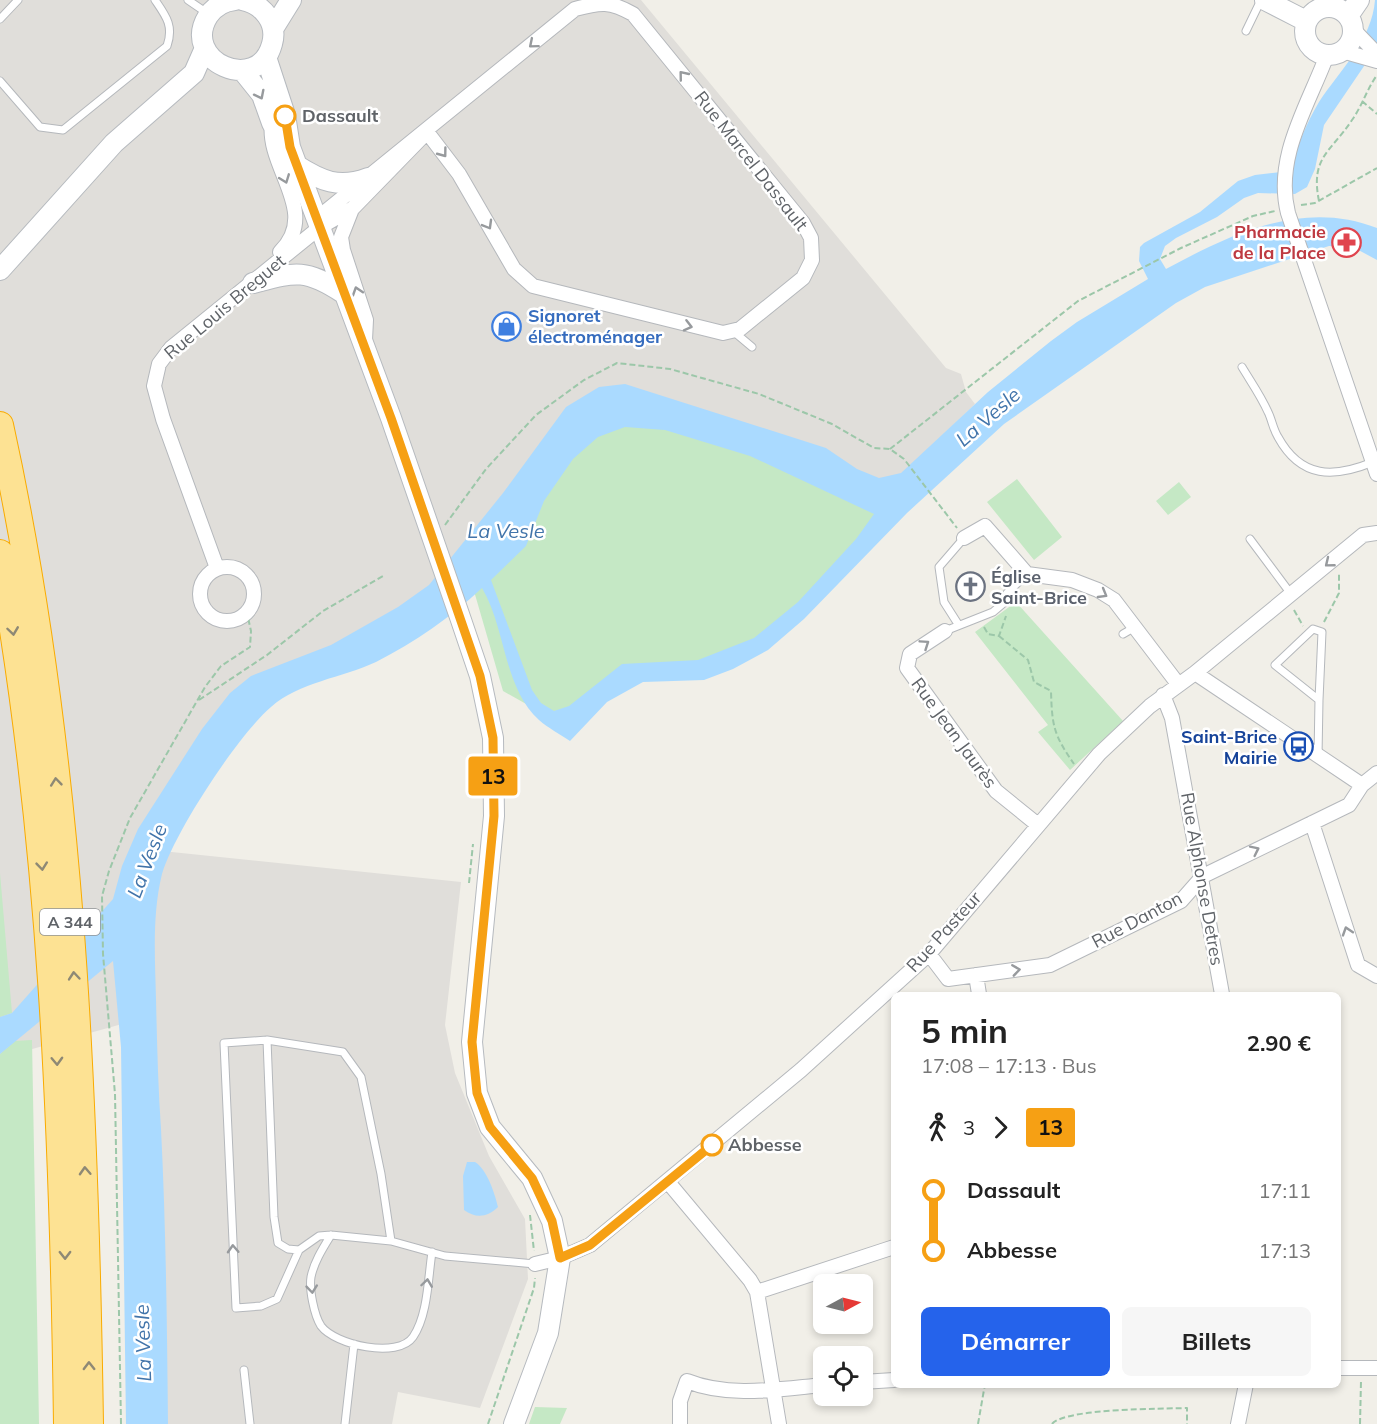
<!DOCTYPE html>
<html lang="fr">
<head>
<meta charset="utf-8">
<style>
  body { margin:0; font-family:Mulish,sans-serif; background:#f6f6f6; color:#222; height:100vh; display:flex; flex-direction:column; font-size:22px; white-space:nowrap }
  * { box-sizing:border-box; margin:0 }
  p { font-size:20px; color:#767676 }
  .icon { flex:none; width:33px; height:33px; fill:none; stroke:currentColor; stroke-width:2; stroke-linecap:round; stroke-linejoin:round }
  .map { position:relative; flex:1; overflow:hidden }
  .drawer { position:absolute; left:891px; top:992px; width:450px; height:396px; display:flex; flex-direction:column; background:#fff; border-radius:9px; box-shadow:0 3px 9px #0003 }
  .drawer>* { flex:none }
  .badge { padding:0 12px; border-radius:4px; font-size:21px; line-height:39px }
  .needle { width:39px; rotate:83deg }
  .fabs { position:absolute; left:813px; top:1274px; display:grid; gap:12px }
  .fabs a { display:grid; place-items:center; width:60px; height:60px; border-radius:9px; background:#fff; box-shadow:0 3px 9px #0003; font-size:30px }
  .map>.badge { position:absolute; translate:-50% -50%; box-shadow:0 0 0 3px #fff }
  .legs { display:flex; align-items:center; gap:9px; height:66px; padding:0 30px; font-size:20px }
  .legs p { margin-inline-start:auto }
  .summary { display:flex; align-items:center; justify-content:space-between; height:102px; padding:0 30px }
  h1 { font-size:33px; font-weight:700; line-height:45px }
  .cta { display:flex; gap:12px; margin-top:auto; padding:12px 30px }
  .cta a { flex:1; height:69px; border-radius:9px; background:#2563eb; color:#fff; font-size:24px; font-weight:700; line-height:69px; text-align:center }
  .cta a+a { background:#f6f6f6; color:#222 }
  ul { padding:0 30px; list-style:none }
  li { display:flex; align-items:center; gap:21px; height:60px; font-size:22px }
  li i { display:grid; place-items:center; width:9px; height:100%; margin:0 8px; background:currentColor }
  li i::after { content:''; width:15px; height:15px; margin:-8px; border:4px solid; border-radius:50%; background:#fff }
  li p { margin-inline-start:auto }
  li:first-child i { background:linear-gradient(#0000 50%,currentColor 0) }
  li:last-child i { background:linear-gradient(currentColor 50%,#0000 0) }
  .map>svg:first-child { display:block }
  .industrial { fill:#e0deda }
  .green { fill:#c5e8c5 }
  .water { fill:#aadaff; fill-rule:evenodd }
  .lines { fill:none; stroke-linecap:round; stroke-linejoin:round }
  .lane-casing { stroke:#b5b8bc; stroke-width:9 }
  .street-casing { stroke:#b5b8bc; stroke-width:16 }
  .secondary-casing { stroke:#b6babf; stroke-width:22 }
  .highway-casing { stroke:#f9ab00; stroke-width:28 }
  .path { stroke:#9cc7a9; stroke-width:2; stroke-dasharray:6 3; stroke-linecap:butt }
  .lane { stroke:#fff; stroke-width:7 }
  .street { stroke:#fff; stroke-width:14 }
  .secondary { stroke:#fff; stroke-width:20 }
  .highway { stroke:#fde293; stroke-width:26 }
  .oneway { stroke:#979a9d }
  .oneway2 { stroke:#8e8975 }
  .line-1-casing { stroke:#fff; stroke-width:14 }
  .line-1 { stroke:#f6a014; stroke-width:9 }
  .stop-1-dot { fill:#fff; stroke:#f6a014; stroke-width:3 }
  .labels { text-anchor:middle; stroke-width:5; stroke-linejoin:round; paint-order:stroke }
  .shield { fill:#fff; stroke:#8f9295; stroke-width:1.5 }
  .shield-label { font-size:16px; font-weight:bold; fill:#5f6368 }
  .stop-label { font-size:18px; font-weight:bold; fill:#5f6368; stroke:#fff; text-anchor:start }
  .street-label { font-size:18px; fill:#5f6368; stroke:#fff }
  .health-label { font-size:18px; font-weight:bold; fill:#be3a42; stroke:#fff; text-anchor:end }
  .shop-label { font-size:18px; font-weight:bold; fill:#366cbe; stroke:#fff; text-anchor:start }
  .worship-label { font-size:18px; font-weight:bold; fill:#5b616d; stroke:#fff; text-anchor:start }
  .transit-label { font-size:18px; font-weight:bold; fill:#164399; stroke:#fff; text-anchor:end }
  .water-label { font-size:20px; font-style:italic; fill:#4174aa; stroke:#fff }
</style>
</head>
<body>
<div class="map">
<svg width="1377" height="1424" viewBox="0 0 1377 1424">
  <rect width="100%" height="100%" fill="#f1efe8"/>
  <path class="industrial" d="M0,0H641L946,368L961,374L966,392L975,404L889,487L612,393L387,641L252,708L162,851L461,882L445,1025L455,1073L489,1156L525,1219L528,1279L480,1408L398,1392L392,1424H152L140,1019L0,1058Z"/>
  <path class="green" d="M613,393L889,487L890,524L763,642L673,675L626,677L558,722L503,691L465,560Z
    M1017,479L1062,537L1034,560L987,502Z
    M1179,482L1191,497L1168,515L1156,501Z
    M1016,602L1123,721L1070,770L1038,732L1048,725L975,632Z
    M0,873L12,1013L0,1017Z
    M32,1040L39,1424H0V1054L15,1041Z
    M535,1407L567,1408L560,1424H529Z"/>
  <path class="water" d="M1375,0H1377V47L1324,125L1315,169L1307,187L1295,194L1258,193L1244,198L1217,217L1176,238L1165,246L1160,259L1166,269C1231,234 1303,199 1377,228V260L1351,246H1329L1205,287L1176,303L1004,424L907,513L804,619L768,650L733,669L704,680L643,682L607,702L570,741C560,734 548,728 539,720C503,687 506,628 482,588C450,618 415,642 376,662C342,678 299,682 271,707C238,735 174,833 162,874C152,914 155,958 156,999C157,1042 158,1085 161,1129C166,1227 167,1326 168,1424H126L121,1047L113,961L0,1054V1017L12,1013L113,899L122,866L138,829L202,729L230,693L251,676L331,645L398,607L429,585L503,493L566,407L599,387L625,384L826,448L857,469L879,478L901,473L988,392L1051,341L1077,322L1148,279L1139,261L1140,247L1144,243L1200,212L1238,181L1255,175L1290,171C1297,146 1306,124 1319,102C1340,70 1372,40 1375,0ZM625,427L665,430L750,456L874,514L856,539L798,602L754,638L698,660L622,664L569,706L554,711L541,703L532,690L491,580L526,546L544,501L573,459L598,437Z
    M467,1162H475C487,1169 495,1194 498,1207C488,1217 476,1219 464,1210L463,1176Z"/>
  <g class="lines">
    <defs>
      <path id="lane" d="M188,0L207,13
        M0,19L18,0
        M1246,31L1261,0
        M0,81L40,127L63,130L167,46C174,26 166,16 155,0
        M733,331L752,347
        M1242,367C1251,382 1261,396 1268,412C1272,420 1273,429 1278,437C1301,479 1334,478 1373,462
        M1250,539L1291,594
        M958,624L944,602L939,567L964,538
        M1313,629L1322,632L1319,700L1275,665Z
        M945,631L993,612L1006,601L1007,593L1027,574
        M1123,634L1135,627
        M1318,756L1319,700
        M267,1040L224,1043L236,1308L261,1306L277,1299L299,1250
        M331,1235C323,1248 314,1262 311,1277C309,1289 314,1315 321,1326C335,1345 398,1359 413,1337C428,1315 428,1278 432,1252
        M391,1241L381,1174L361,1077L343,1052L267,1040L274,1217L278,1243L288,1249L299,1250L319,1236L331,1235L391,1241L445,1256L535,1264
        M244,1370L250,1424
        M345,1424L354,1344"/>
      <path id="street" d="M1353,29L1377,54
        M1342,51L1377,61
        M1327,55C1308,106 1274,157 1288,213L1377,474
        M272,123C266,168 321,212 280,252
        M352,209L341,237L343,250L366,320L365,340
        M964,538L985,526L1027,574L1072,580L1098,590L1114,600L1178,684
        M200 594a27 27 0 1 1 54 0a27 27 0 1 1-54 0Z
        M217,568L163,419L154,386L159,364L171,348L319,228L353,208L427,132L459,174L514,269L533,286L723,333L740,329L803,278L812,260L811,238L803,223L633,14C610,1 601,2 575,9L325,212L319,228
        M945,631L910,654L907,668L996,791L1038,825
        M1195,673L1362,785
        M1163,695L1172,718L1222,994
        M1312,823L1358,965L1377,976
        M929,954L948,979L1050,965L1181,901L1203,876L1349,805L1362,785L1377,773
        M976,975L979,994
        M668,1182L750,1280L757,1292L779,1424
        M535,1264L560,1258L590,1245L801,1070L929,954L1099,754L1150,706L1195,673L1363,535L1377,533
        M757,1292L894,1247
        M1338,1368H1377
        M862,1382L894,1380
        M680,1424V1401L687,1381C729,1398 779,1389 824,1385
        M1238,1424L1246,1384"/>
      <path id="secondary" d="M235,0C224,1 214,7 208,16C180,61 258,96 272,44C278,23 263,4 242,0
        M1265,0L1306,21
        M1305 31a24 24 0 1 1 48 0a24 24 0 1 1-48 0Z
        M1348,16L1359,0
        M273,29L291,0
        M266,57L285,115L290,147L391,418L461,620L480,676L493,738L494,816L472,1042L477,1093L490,1127L532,1178L552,1221L560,1258L548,1333L514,1424
        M242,70L262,95L272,123L288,145
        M296,165C321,181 339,189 368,178
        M0,270L114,143L194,73L205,48
        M253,283C295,272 305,268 343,293"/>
      <path id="highway" d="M0,425C72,753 85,1090 90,1424
        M0,553C52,841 63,1132 67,1424"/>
    </defs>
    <use href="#lane" class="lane-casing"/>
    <use href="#street" class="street-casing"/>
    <use href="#secondary" class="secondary-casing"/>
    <use href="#highway" class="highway-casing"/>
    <path class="path" d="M1362,101L1377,114
      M1319,201C1310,157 1331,152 1352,120C1362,106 1367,89 1377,75
      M1301,205L1315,203L1377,168
      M890,449L1078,301L1181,248L1253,216L1275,211
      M445,525L486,469L536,415L584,380L617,363L670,369L759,394L832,424L874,448L890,449L904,459L957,528
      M1294,610L1303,626
      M1324,622L1339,593V574
      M984,627L988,634L999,636L1006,616
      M999,636L1028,660L1034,682L1051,691C1052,727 1054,735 1074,764
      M199,700L267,655L323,611L383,576
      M469,883L473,844
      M530,1215L534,1251
      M121,1424L115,1094L103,954L102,896L109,871L130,818L205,687L221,666L250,647L251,631L247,613
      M488,1424L534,1288L535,1278
      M978,1424L985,1384
      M1052,1424C1065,1408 1163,1409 1187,1408V1424
      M1360,1424L1361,1381"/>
    <use href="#lane" class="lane"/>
    <use href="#street" class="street"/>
    <use href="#secondary" class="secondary"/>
    <use href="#highway" class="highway"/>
  </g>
  <defs><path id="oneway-chevron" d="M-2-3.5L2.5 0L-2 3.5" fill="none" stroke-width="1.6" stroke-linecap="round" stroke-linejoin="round" transform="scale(1.5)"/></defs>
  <g class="oneway">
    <use href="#oneway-chevron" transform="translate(533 44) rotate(140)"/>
    <use href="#oneway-chevron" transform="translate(683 75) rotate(-129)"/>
    <use href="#oneway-chevron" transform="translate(260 95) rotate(63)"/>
    <use href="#oneway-chevron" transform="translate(443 153) rotate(53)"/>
    <use href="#oneway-chevron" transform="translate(285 179) rotate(69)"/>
    <use href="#oneway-chevron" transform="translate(488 225) rotate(60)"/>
    <use href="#oneway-chevron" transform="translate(357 291) rotate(-108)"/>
    <use href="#oneway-chevron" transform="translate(688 326) rotate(14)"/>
    <use href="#oneway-chevron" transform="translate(1329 563) rotate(141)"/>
    <use href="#oneway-chevron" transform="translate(1103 594) rotate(30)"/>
    <use href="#oneway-chevron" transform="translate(925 644) rotate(-34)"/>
    <use href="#oneway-chevron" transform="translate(1255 850) rotate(-26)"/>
    <use href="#oneway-chevron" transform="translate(1347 931) rotate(-108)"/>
    <use href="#oneway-chevron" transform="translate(1016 970) rotate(-8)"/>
    <use href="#oneway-chevron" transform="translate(233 1249) rotate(-93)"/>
    <use href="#oneway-chevron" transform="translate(427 1283) rotate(-82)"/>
    <use href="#oneway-chevron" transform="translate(312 1289) rotate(84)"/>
  </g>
  <g class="oneway2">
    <use href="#oneway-chevron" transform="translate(13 631) rotate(82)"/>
    <use href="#oneway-chevron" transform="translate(56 782) rotate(-96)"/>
    <use href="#oneway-chevron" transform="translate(42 866) rotate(84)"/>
    <use href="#oneway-chevron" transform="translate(74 976) rotate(-95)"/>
    <use href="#oneway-chevron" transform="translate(57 1061) rotate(88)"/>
    <use href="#oneway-chevron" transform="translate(85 1171) rotate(-93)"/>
    <use href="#oneway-chevron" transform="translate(65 1255) rotate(89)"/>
    <use href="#oneway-chevron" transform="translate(89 1366) rotate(-91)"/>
  </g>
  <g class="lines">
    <defs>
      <path id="line-1" d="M285,116L290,147L391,418L480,676L493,738L494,816L472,1042L477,1093L490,1127L532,1178L552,1221L560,1258L590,1245L712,1145"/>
    </defs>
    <use href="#line-1" class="line-1-casing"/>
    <use href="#line-1" class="line-1"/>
  </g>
  <defs>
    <symbol id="pharmacy-ring" viewBox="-11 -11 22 22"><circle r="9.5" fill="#fff" stroke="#e0444e" stroke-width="1.5"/><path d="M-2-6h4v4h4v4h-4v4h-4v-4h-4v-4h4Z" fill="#e0444e"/></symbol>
    <symbol id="shop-ring" viewBox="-11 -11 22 22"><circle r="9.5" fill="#fff" stroke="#3f7fe0" stroke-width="1.5"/><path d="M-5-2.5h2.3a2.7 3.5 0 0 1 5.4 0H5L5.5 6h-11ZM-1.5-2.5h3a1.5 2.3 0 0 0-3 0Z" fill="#3f7fe0"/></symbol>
    <symbol id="church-ring" viewBox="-11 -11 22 22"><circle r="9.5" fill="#fff" stroke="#6b7280" stroke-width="1.5"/><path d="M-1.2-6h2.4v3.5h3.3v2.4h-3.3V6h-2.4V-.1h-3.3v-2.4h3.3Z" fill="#6b7280"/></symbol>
    <symbol id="bus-ring" viewBox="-11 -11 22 22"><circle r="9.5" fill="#fff" stroke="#1a4fb4" stroke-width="1.5"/><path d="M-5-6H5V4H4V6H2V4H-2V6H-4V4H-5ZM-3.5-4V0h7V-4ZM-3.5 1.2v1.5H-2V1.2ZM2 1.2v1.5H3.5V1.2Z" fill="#1a4fb4"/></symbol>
  </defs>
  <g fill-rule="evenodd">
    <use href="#pharmacy-ring" x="1330" y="226" width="33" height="33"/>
    <use href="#shop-ring" x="490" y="310" width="33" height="33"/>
    <use href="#church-ring" x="954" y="570" width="33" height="33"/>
    <use href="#bus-ring" x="1282" y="730" width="33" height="33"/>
  </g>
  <g class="stop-1-dot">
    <circle cx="285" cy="116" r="10"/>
    <circle cx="712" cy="1145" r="10"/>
  </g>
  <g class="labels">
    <rect class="shield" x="40" y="909" width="60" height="26" rx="4.5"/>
    <g class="shield-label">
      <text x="70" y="928">A 344</text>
    </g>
    <g class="stop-label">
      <text x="302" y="122">Dassault</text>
      <text x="728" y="1151">Abbesse</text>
    </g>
    <g class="street-label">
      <text transform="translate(751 161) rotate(52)" y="6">Rue Marcel Dassault</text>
      <text transform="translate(225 307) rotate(-40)" y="6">Rue Louis Breguet</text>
      <text transform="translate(954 733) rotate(54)" y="6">Rue Jean Jaurès</text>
      <text transform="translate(1202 879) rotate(80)" y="6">Rue Alphonse Detres</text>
      <text transform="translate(1137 920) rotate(-28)" y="6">Rue Danton</text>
      <text transform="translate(944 932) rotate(-48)" y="6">Rue Pasteur</text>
    </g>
    <g class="health-label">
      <text x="1326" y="238">Pharmacie<tspan x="1326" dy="21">de la Place</tspan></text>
    </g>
    <g class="shop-label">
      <text x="528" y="322">Signoret<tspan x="528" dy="21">électroménager</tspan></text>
    </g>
    <g class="worship-label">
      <text x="991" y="583">Église<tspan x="991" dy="21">Saint-Brice</tspan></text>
    </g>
    <g class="transit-label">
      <text x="1277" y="743">Saint-Brice<tspan x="1277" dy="21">Mairie</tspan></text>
    </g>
    <g class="water-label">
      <text transform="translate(988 417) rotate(-41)" y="7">La Vesle</text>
      <text x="506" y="538">La Vesle</text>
      <text transform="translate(147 861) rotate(-69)" y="7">La Vesle</text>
      <text transform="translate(143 1343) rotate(-92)" y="7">La Vesle</text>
    </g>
  </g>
</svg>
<div class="fabs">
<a><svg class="needle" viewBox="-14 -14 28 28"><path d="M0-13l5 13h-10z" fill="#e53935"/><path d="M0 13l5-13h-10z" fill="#767676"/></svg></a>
<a><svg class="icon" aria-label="locate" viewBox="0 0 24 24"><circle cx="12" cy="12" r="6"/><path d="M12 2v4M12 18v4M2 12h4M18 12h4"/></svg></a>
</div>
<b class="badge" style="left:493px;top:776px;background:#f6a014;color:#111">13</b>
<section class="drawer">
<div class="summary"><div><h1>5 min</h1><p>17:08 – 17:13 · Bus</p></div><b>2.90 €</b></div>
<div class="legs"><svg class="icon" aria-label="walk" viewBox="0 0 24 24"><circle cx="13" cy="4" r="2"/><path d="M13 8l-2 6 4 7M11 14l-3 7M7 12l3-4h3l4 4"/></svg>3<svg class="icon" aria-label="forward" viewBox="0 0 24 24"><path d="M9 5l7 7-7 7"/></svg><b class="badge" style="background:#f6a014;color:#111">13</b></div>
<ul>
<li><i style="color:#f6a014"></i><b>Dassault</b><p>17:11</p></li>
<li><i style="color:#f6a014"></i><b>Abbesse</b><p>17:13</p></li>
</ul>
<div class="cta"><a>Démarrer</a><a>Billets</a></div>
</section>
</div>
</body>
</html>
